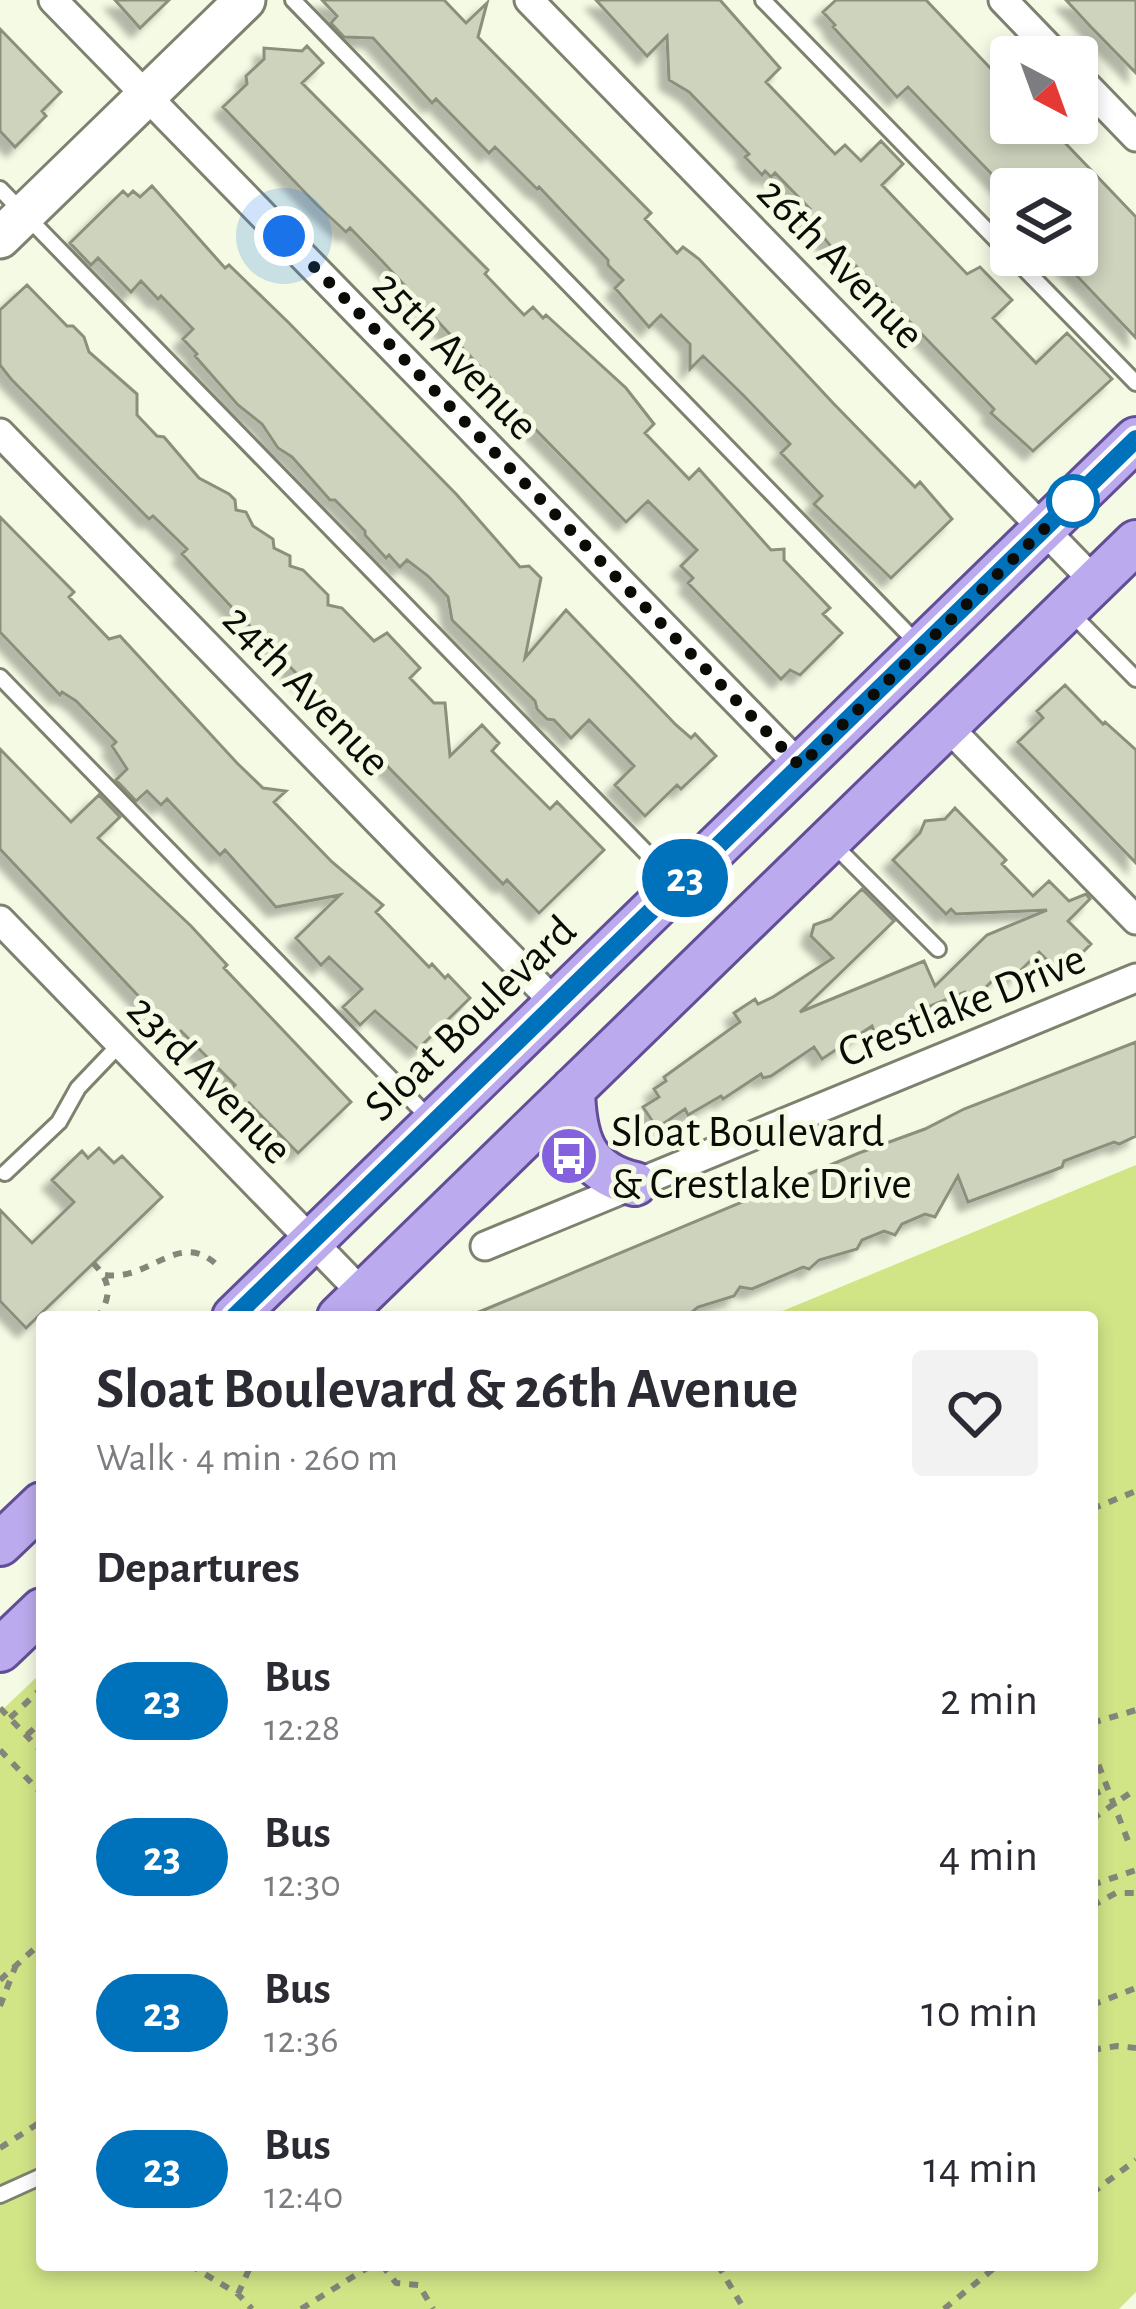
<!DOCTYPE html>
<html lang="en">
<head>
<meta charset="utf-8">
<style>
  body { margin:0; font-family:"Alegreya Sans",sans-serif; background:#f2f2f3; color:#2b2b33; height:100vh; display:flex; flex-direction:column; font-size:45px; white-space:nowrap }
  * { box-sizing:border-box; margin:0 }
  p { font-size:39px; color:#7c7c81 }
  .icon { flex:none; width:66px; height:66px; fill:none; stroke:currentColor; stroke-width:2; stroke-linecap:round; stroke-linejoin:round }
  .map { position:relative; flex:1; overflow:hidden }
  .details { position:absolute; left:36px; top:1311px; width:1062px; height:960px; display:flex; flex-direction:column; background:#fff; border-radius:12px; box-shadow:0 6px 18px #0003 }
  .details>* { flex:none }
  .badge { padding:0 24px; border-radius:39px; font-size:42px; line-height:78px }
  .needle { width:78px; rotate:139deg }
  .buttons { position:absolute; left:990px; top:36px; display:grid; gap:24px }
  .buttons a { display:grid; place-items:center; width:108px; height:108px; border-radius:12px; background:#fff; box-shadow:0 6px 18px #0003; font-size:60px }
  .you { position:absolute; width:60px; height:60px; margin:-30px; border:9px solid #fff; border-radius:50%; background:#1a73e8; box-shadow:0 0 0 18px #1a73e833 }
  .map>.badge { position:absolute; translate:-50% -50%; box-shadow:0 0 0 6px #fff }
  h2 { padding:0 60px; font-size:45px; line-height:108px }
  .round { display:grid; place-items:center; flex:none; width:126px; height:126px; border-radius:12px; background:#f2f2f3 }
  .headline { display:flex; align-items:center; justify-content:space-between; height:204px; padding:0 60px }
  h1 { font-size:57px; font-weight:700; line-height:90px }
  ul { padding:0; list-style:none }
  li { display:flex; align-items:center; gap:36px; height:156px; padding:0 60px }
  li div { flex:1 }
  li b { display:block; font-size:45px }
  li em { font-style:normal }
  li .badge { min-width:132px; font-weight:700; text-align:center }
  .map>svg:first-child { display:block }
  .green { fill:#d1e587 }
  .building { fill:#ced3be; stroke:#8b907c; stroke-width:3; filter:url(#shadow) }
  .lines { fill:none; stroke-linecap:round; stroke-linejoin:round }
  .lane-casing { stroke:#7d826f; stroke-width:20 }
  .street-casing { stroke:#7d826f; stroke-width:33 }
  .secondary-casing { stroke:#7d826f; stroke-width:45 }
  .primary-casing { stroke:#614e96; stroke-width:48 }
  .path { stroke:#838678; stroke-width:6; stroke-dasharray:9 9; stroke-linecap:butt }
  .lane { stroke:#fff; stroke-width:14 }
  .street { stroke:#fff; stroke-width:27 }
  .secondary { stroke:#fff; stroke-width:39 }
  .primary { stroke:#bcaaee; stroke-width:42 }
  .line-casing { stroke:#fff; stroke-width:27 }
  .line { stroke:#0072bc; stroke-width:18 }
  .walk { stroke:#0b0c06; stroke-width:12; stroke-dasharray:0 21.6 }
  .stop-dot { fill:#fff; stroke:#0072bc; stroke-width:6 }
  .labels { text-anchor:middle; stroke-width:10; stroke-linejoin:round; paint-order:stroke }
  .street-label { font-size:45px; fill:#0b0c06; stroke:#f4fae4 }
  .poi-label { font-size:45px; fill:#0b0c06; stroke:#f4fae4; text-anchor:start }
</style>
</head>
<body>
<div class="map">
<svg width="1136" height="2309" viewBox="0 0 1136 2309">
  <defs>
    <filter id="shadow"><feDropShadow dx="-9" dy="9" stdDeviation="3" flood-color="#0004"/></filter>
  </defs>
  <rect width="100%" height="100%" fill="#f4fae4"/>
  <path class="green" d="M1136,1165V2292L1119,2309H0V1712L42,1672V2265H1092V1317H768Z"/>
  <path class="building" d="M115,0H169L140,28Z
    M322,0H444L466,23L487,3L478,37L651,213L645,219L677,253L683,247L699,259L833,403L915,487L920,482L952,519L891,578L814,504L822,496L781,453L790,444L744,396L703,356L690,369V344L661,315L649,327L615,288L623,280L608,265V260L539,187L537,189L495,147L489,153L436,99L432,103L373,38L344,37L331,23L337,16Z
    M596,0H720L780,68L766,82L835,154L845,145L861,161L881,141L903,164L882,185L967,274L980,267L1012,300L993,318L1036,363L1067,333L1112,379L1033,451L991,413L994,409L852,262L832,248L805,214L810,209L775,173L771,177L765,171L762,175L745,157L749,154L689,92L669,80L667,36L647,56Z
    M836,0H926L1011,90V123H1046L1136,217V338L1057,255H1077V189H1006L908,87L897,97L833,27L835,25L823,12Z
    M1066,0H1136V73L1090,26Z
    M0,29L61,92L42,111L46,116L15,147L0,131Z
    M307,46L323,63L302,83L488,270L485,274L524,315L533,307L543,318L546,315L626,388L654,424L645,433L689,479L699,469L771,550L784,549V560L830,608L823,614L842,633L800,675L790,670L781,679L688,583L693,578L681,566L697,550L648,501L626,522L492,385L494,382L382,261L350,228L346,232L317,205L223,107L247,84L246,76L264,59V48L302,51Z
    M152,186L225,268L229,265L289,323L457,495L520,567L529,566L541,578L525,658L566,610L676,725L691,738L695,734L716,756L681,789L677,785L645,816L615,785L634,766L589,720L571,738L554,720L547,719L537,709L535,701L452,620L448,597L428,576L407,560L400,567L389,555L386,558L365,535V531L335,500H330L292,457L278,448L262,424L238,405L195,356L197,354L183,339L193,329L161,296L158,299L141,281L131,292L98,258L91,265L70,243L123,191L128,196L133,191L140,197Z
    M27,285L67,326H73L84,337L89,352L137,394V415L157,436L164,437L199,478L229,494L235,500L236,510L246,512L253,526L273,539L274,548L290,556V566L303,570L328,595V605L342,608L374,641L387,633L420,668L410,678L434,703H445L450,756L482,725L499,743L492,751L550,809L557,802L604,850L539,913L507,880L503,884L239,615L182,554L187,549L153,516L149,519L11,379L0,365V310Z
    M0,517L74,592L69,597L109,639L120,636L237,763L263,788L286,791L274,802L332,862L383,905L376,912L429,967L432,964L445,978L448,975L470,998L418,1049L375,1011L360,1025L343,1007L362,989L329,957L321,965L296,938L340,895L276,907L225,850L220,855L167,799L161,805L147,791L136,801L116,780L127,769L112,746L116,742L76,701L62,692L60,695L0,632Z
    M1065,685L1103,724L1105,722L1136,750V863L1018,742L1043,718L1037,711Z
    M0,749L71,822L99,795L120,817L98,838L191,926L227,965L224,968L351,1102L298,1153L249,1103L246,1106L230,1090L235,1085L181,1031L176,1036L0,849Z
    M955,808L1006,860L1002,864L1033,896L1049,881L1069,901L1086,894L1090,899L1068,921L1091,944L1074,961L1066,953L1053,966L1039,952L1012,979L1003,970L973,1000L965,992L910,1014L914,1023L877,1039L872,1026L822,1059L814,1047L771,1076L763,1078L761,1074L723,1099L721,1096L688,1115L685,1109L657,1128L643,1107L659,1097L654,1089L666,1081L664,1077L740,1022L734,1013L755,999L758,1004L773,997L833,958L811,936L814,925L831,919L862,889L894,921L800,1012L924,961L935,986L987,935L1047,910L956,914L951,909L946,914L893,860L920,833L925,821L945,819Z
    M1136,1042V1136L1119,1144L1114,1142L1064,1161L1062,1167L1052,1171L968,1202L958,1176L935,1217L925,1214L902,1224L895,1235L884,1231L862,1240L857,1249L819,1260L809,1269L803,1267L752,1289L740,1287L734,1296L698,1307L686,1317H467L859,1153L925,1129L964,1109Z
    M99,1148L114,1163L122,1156L162,1197L26,1328L0,1301V1210L32,1243L74,1202L52,1180L82,1151L88,1158Z"/>
  <g class="lines">
    <defs>
      <path id="lane" d="M293,0L916,642
        M763,0L1011,255
        M0,189L674,881
        M1011,255L1136,383
        M1071,613L1136,679
        M0,677L432,1121
        M833,844L938,949
        M5,1173L59,1122L78,1088L120,1044
        M0,2195L42,2176"/>
      <path id="street" d="M53,0L800,766
        M529,0L1095,582
        M1003,0L1058,57
        M1077,76L1136,137
        M0,433L556,1004
        M947,726L1136,920
        M0,920L363,1294
        M485,1246L1136,978"/>
      <path id="secondary" d="M0,238L245,0"/>
      <path id="primary" d="M573,1089C574,1137 583,1172 635,1184
        M234,1317L1136,439
        M339,1317L1136,542
        M0,1544L42,1504
        M0,1650L42,1610"/>
    </defs>
    <use href="#lane" class="lane-casing"/>
    <use href="#street" class="street-casing"/>
    <use href="#secondary" class="secondary-casing"/>
    <use href="#primary" class="primary-casing"/>
    <path class="path" d="M93,1263C111,1281 112,1296 98,1317
      M105,1275C151,1282 180,1226 220,1268
      M1092,1509L1136,1491
      M0,1708L42,1752
      M10,1718L42,1688
      M1092,1723L1136,1710
      M27,1735L42,1721
      M1092,1748L1128,1841L1136,1839
      M0,1750L42,1794
      M1092,1795L1108,1788
      M1092,1819L1136,1789
      M1092,1885L1136,1870
      M1092,1906L1116,1893H1136
      M0,1980L42,1942
      M1092,2005L1136,1988
      M0,2006L16,1965
      M1092,2050L1117,2046L1136,2048
      M0,2148L42,2121
      M1092,2193L1136,2160
      M190,2265L238,2294L252,2309
      M382,2265L396,2283L419,2285L433,2309
      M718,2265L744,2309
      M84,2266L86,2265
      M238,2294L251,2265
      M301,2309L372,2265
      M944,2309L998,2265"/>
    <use href="#lane" class="lane"/>
    <use href="#street" class="street"/>
    <use href="#secondary" class="secondary"/>
    <use href="#primary" class="primary"/>
  </g>
  <g class="lines">
    <defs>
      <path id="line" d="M234,1317L1136,439"/>
    </defs>
    <use href="#line" class="line-casing"/>
    <use href="#line" class="line"/>
    <path class="walk" d="M284,236L800,766L1073,501"/>
  </g>
  <defs>
    <symbol id="bus-disc" viewBox="-11 -11 22 22"><circle r="9.5" fill="#8462dd" stroke="#f4fae4"/><path d="M-5-6H5V4H4V6H2V4H-2V6H-4V4H-5ZM-3.5-4V0h7V-4ZM-3.5 1.2v1.5H-2V1.2ZM2 1.2v1.5H3.5V1.2Z" fill="#fff"/></symbol>
  </defs>
  <g fill-rule="evenodd">
    <use href="#bus-disc" x="536" y="1123" width="66" height="66"/>
  </g>
  <circle class="stop-dot" cx="1073" cy="501" r="24"/>
  <g class="labels">
    <g class="street-label">
      <text transform="translate(842 262) rotate(46)" y="16">26th Avenue</text>
      <text transform="translate(457 354) rotate(46)" y="16">25th Avenue</text>
      <text transform="translate(308 689) rotate(46)" y="16">24th Avenue</text>
      <text transform="translate(961 1004) rotate(-22)" y="16">Crestlake Drive</text>
      <text transform="translate(469 1017) rotate(-44)" y="16">Sloat Boulevard</text>
      <text transform="translate(211 1078) rotate(46)" y="16">23rd Avenue</text>
    </g>
    <g class="poi-label">
      <text x="611" y="1146">Sloat Boulevard<tspan x="611" dy="52">&amp; Crestlake Drive</tspan></text>
    </g>
  </g>
</svg>
<div class="buttons">
<a><svg class="needle" viewBox="-14 -14 28 28"><path d="M0-13l5 13h-10z" fill="#e53935"/><path d="M0 13l5-13h-10z" fill="#7c7c81"/></svg></a>
<a><svg class="icon" aria-label="layers" viewBox="0 0 24 24"><path d="M12 4l9 5-9 5-9-5zM3 14l9 5 9-5"/></svg></a>
</div>
<div class="you" style="left:284px;top:236px"></div>
<b class="badge" style="left:685px;top:878px;background:#0072bc;color:#fff">23</b>
<section class="details">
<div class="headline"><div><h1>Sloat Boulevard &amp; 26th Avenue</h1><p>Walk · 4 min · 260 m</p></div><a class="round"><svg class="icon" aria-label="heart" viewBox="0 0 24 24"><path d="M12 20l-8-8c-3-5 5-10 8-4 3-6 11-1 8 4z"/></svg></a></div>
<h2>Departures</h2>
<ul>
<li><span class="badge" style="background:#0072bc;color:#fff">23</span><div><b>Bus</b><p>12:28</p></div><em>2 min</em></li>
<li><span class="badge" style="background:#0072bc;color:#fff">23</span><div><b>Bus</b><p>12:30</p></div><em>4 min</em></li>
<li><span class="badge" style="background:#0072bc;color:#fff">23</span><div><b>Bus</b><p>12:36</p></div><em>10 min</em></li>
<li><span class="badge" style="background:#0072bc;color:#fff">23</span><div><b>Bus</b><p>12:40</p></div><em>14 min</em></li>
</ul>
</section>
</div>
</body>
</html>
